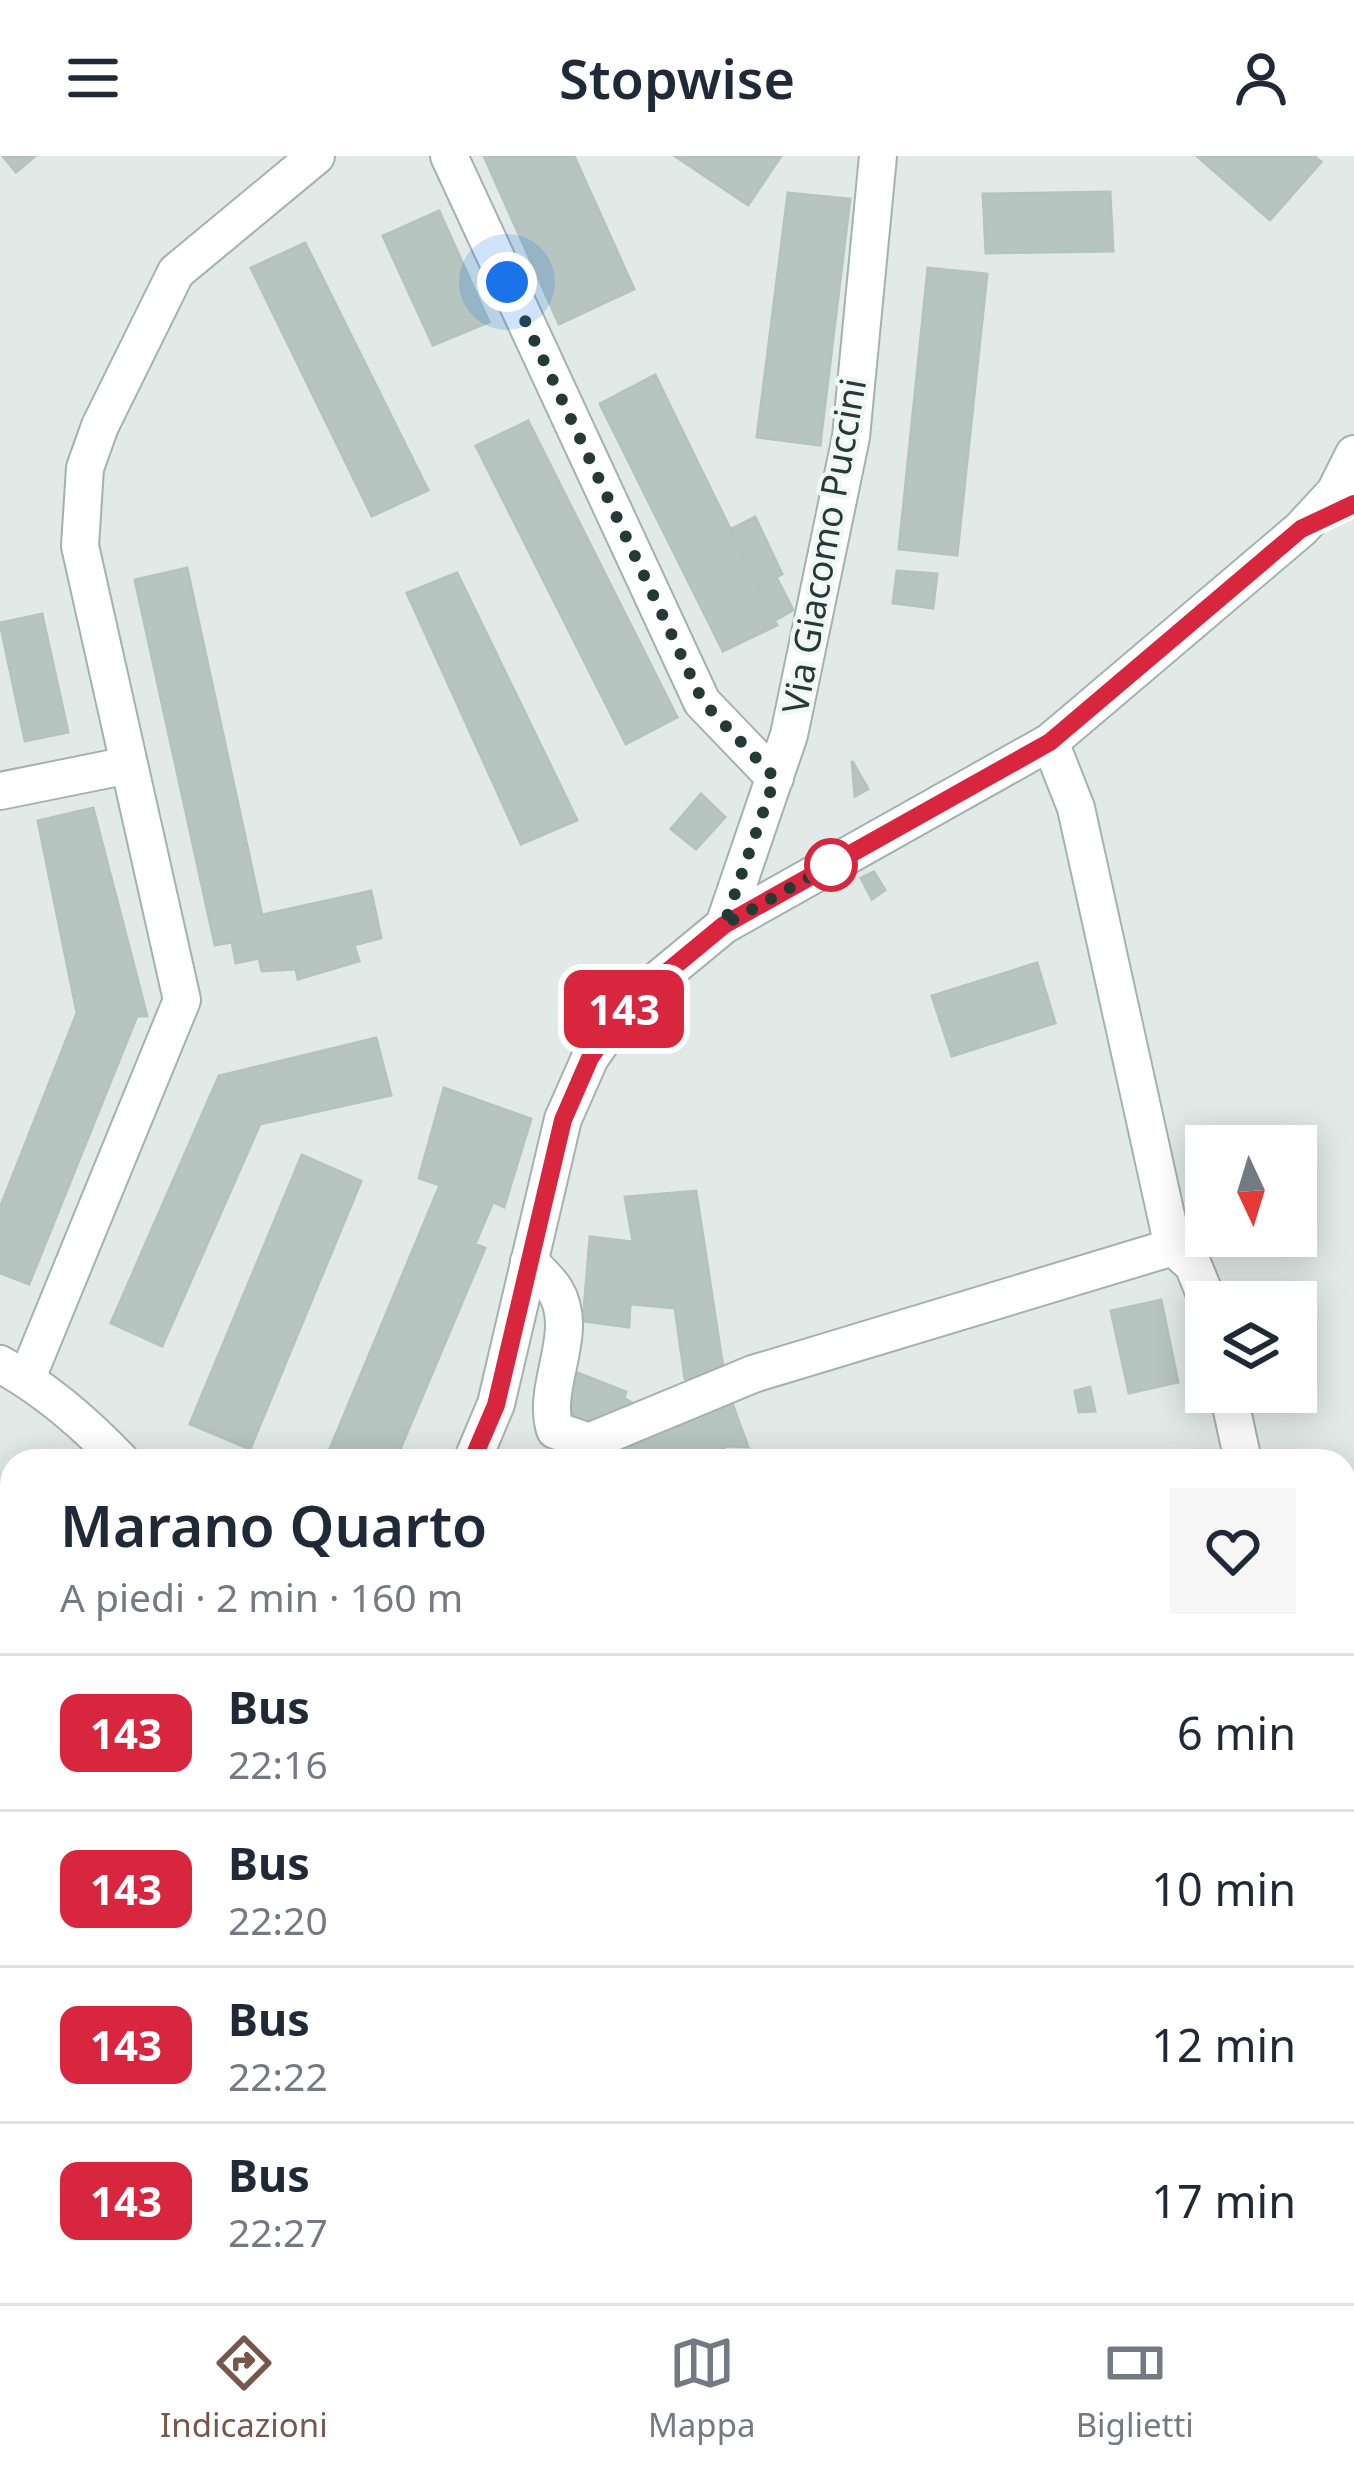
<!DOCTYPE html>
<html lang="it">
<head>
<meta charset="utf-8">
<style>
  body { margin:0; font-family:"Noto Sans",sans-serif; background:#f6f6f7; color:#1f2937; height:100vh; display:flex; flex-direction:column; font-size:45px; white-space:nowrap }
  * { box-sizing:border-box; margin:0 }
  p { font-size:39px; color:#747a83 }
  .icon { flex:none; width:66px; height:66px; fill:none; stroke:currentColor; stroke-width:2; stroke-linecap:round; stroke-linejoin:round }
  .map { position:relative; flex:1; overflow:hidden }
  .side { position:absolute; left:0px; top:1293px; width:1356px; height:855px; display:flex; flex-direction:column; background:#fff; border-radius:36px 36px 0 0; box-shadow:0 6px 30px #0003 }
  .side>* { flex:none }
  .badge { padding:0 24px; border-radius:18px; font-size:42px; line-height:78px }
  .needle { width:78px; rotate:176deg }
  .controls { position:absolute; left:1185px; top:969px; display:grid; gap:24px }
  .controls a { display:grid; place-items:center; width:132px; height:132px; border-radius:0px; background:#fff; box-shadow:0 6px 30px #0003; font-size:60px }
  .you { position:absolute; width:60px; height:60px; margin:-30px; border:9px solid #fff; border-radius:50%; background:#1a73e8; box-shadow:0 0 0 18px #1a73e833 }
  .map>.badge { position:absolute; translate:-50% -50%; box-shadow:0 0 0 6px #fff }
  .round { display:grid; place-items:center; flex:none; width:126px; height:126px; border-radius:0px; background:#f6f6f7 }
  .head { display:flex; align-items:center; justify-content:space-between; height:204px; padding:0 60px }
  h1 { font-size:57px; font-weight:600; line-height:90px }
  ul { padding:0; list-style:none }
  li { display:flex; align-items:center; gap:36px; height:156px; padding:0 60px; border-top:3px solid #e0e1e3 }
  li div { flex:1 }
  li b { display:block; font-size:45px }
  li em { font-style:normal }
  li .badge { min-width:132px; font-weight:700; text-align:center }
  header { display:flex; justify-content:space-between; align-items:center; height:156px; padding:0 60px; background:#fff; font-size:54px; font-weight:600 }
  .dock { display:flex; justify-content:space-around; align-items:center; height:168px; border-top:3px solid #e0e1e3; background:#fff; font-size:33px; color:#747a83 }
  .dock a { display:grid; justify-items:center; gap:6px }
  .dock .on { color:#79564b }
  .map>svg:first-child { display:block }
  .building { fill:#b7c5c0; stroke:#b4c3be; stroke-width:3 }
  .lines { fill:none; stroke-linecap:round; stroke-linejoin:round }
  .minor-casing { stroke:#a4b2ae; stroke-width:40 }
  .minor { stroke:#fff; stroke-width:36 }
  .line-casing { stroke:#fff; stroke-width:27 }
  .line { stroke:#d7263d; stroke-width:18 }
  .walk { stroke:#233a35; stroke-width:12; stroke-dasharray:0 21.6 }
  .stop-dot { fill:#fff; stroke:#d7263d; stroke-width:6 }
  .labels { text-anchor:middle; stroke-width:9; stroke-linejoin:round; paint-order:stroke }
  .street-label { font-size:36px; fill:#233a35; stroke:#f1f7f5 }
</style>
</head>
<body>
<header><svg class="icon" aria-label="menu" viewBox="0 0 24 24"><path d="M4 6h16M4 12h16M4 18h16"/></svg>Stopwise<svg class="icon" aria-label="person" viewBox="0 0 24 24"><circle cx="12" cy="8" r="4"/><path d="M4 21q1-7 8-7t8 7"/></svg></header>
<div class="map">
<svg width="1354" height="2147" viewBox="0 0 1354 2147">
  <rect width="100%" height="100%" fill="#e1eae7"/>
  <path class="building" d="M3,0H35L16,16Z
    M484,0H574L634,133L559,168Z
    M675,0H781L748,49Z
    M1197,0H1314L1321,6L1270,64Z
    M1110,36L1113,95L986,97L983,38Z
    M788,37L850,43L820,289L757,281Z
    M439,55L489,166L433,189L383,80Z
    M305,87L428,334L372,360L251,112Z
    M928,112L987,118L957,399L899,393Z
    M655,219L777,469L723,495L600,248Z
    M528,265L677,561L626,588L476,290Z
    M755,361L782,418L776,421L793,454L774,465L730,374Z
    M187,412L262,759L371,735L381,782L354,789L359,805L298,823L296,813L262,815L259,802L236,807L232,786L215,789L135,424Z
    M897,415L937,418L933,452L893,447Z
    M457,417L577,664L521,688L407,437Z
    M42,458L68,576L25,585L0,467Z
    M852,605L868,633L855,640Z
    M701,638L725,661L696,693L671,673Z
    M93,652L147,860H137L29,1128L0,1117V1052L77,857L38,665Z
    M874,716L885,734L872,743L861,722Z
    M1037,807L1055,867L952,900L932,840Z
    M376,882L391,939L260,968L162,1190L111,1167L219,920Z
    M444,932L531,963L504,1051L493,1046L475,1088L485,1092L395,1305H325L440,1029L419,1022Z
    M302,999L361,1025L250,1293L190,1268Z
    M696,1035L724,1218L685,1223L675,1152L630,1148L629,1171L583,1165L590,1081L633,1086L625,1041Z
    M1161,1144L1178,1226L1129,1237L1111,1155Z
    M575,1216L626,1236L624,1242L635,1249L612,1275L561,1255Z
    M1090,1231L1095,1255L1079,1256L1075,1235Z
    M729,1239L748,1291L724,1290L723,1305H597L604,1291Z
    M1354,1448V1520L1344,1522V1450Z
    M4,1899L12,1910V1940L0,1947V1901Z
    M1354,1984V2037L1349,2038L1348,2027L1344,2028V1986Z
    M121,2136H160L159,2147H120Z
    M231,2136H260V2147L230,2145Z
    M281,2136H442L441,2147H317L280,2141Z
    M491,2136H615L616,2147H507L506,2137L492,2141Z
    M666,2136H713L714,2147H667Z
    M745,2136H797V2147H745Z
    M896,2136V2147H828V2138Z
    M1005,2136H1028L1030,2147H972L971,2140Z
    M1096,2136H1153L1154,2147H1097Z
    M1214,2136H1292V2139L1249,2142L1250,2147H1215Z"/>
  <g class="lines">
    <defs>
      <path id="minor" d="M449,0L702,546L775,622
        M1050,586L1076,652L1173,1091L1193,1109L1208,1146
        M0,635L129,609
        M724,769L789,579L851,281L878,0
        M529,1105C537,1114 549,1124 555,1134C581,1177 541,1229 555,1274L589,1286L753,1218L1173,1091
        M0,1208C46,1233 85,1267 121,1305
        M27,1222L182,844L80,390L85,312L100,270L176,116L316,0
        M1228,1236L1243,1305
        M472,1305L496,1248L563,963L590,902L626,850L724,769L1050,586L1301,373L1335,336L1354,298
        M0,1727L12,1723
        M1344,1958L1354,1956
        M0,2047L12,2038
        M469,2136L472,2147"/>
    </defs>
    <use href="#minor" class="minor-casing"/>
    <use href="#minor" class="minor"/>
  </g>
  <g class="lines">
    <defs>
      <path id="line" d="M472,1305L496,1249L563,964L590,902L626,850L724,769L1050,586L1301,373L1354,348"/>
    </defs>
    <use href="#line" class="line-casing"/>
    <use href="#line" class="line"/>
    <path class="walk" d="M507,126L703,546L775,622L724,769L831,709"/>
  </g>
  <circle class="stop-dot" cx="831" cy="709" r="24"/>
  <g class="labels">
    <g class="street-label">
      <text transform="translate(824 390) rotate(-80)" y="13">Via Giacomo Puccini</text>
    </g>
  </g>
</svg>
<div class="controls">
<a><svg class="needle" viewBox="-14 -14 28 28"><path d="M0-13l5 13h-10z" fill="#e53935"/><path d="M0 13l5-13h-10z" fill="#747a83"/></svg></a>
<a><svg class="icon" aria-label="layers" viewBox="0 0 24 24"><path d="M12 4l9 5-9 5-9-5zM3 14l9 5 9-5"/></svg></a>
</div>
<div class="you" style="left:507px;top:126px"></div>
<b class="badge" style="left:624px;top:853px;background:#d7263d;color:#fff">143</b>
<section class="side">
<div class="head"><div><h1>Marano Quarto</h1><p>A piedi · 2 min · 160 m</p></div><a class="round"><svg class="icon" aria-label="heart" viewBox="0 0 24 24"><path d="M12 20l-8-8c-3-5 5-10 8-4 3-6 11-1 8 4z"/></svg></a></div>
<ul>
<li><span class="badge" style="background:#d7263d;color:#fff">143</span><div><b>Bus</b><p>22:16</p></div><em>6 min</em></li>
<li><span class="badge" style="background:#d7263d;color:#fff">143</span><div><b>Bus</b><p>22:20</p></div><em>10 min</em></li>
<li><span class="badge" style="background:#d7263d;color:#fff">143</span><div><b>Bus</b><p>22:22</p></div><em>12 min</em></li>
<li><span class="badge" style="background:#d7263d;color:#fff">143</span><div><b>Bus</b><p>22:27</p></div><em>17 min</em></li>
</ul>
</section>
</div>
<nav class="dock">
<a class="on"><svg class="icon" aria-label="directions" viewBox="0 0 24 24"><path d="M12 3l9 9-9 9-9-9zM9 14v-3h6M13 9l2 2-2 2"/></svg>Indicazioni</a>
<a><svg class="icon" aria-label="map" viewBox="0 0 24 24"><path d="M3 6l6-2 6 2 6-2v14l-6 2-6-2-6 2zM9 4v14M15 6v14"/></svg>Mappa</a>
<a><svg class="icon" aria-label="tickets" viewBox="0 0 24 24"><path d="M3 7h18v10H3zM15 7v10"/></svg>Biglietti</a>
</nav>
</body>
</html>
